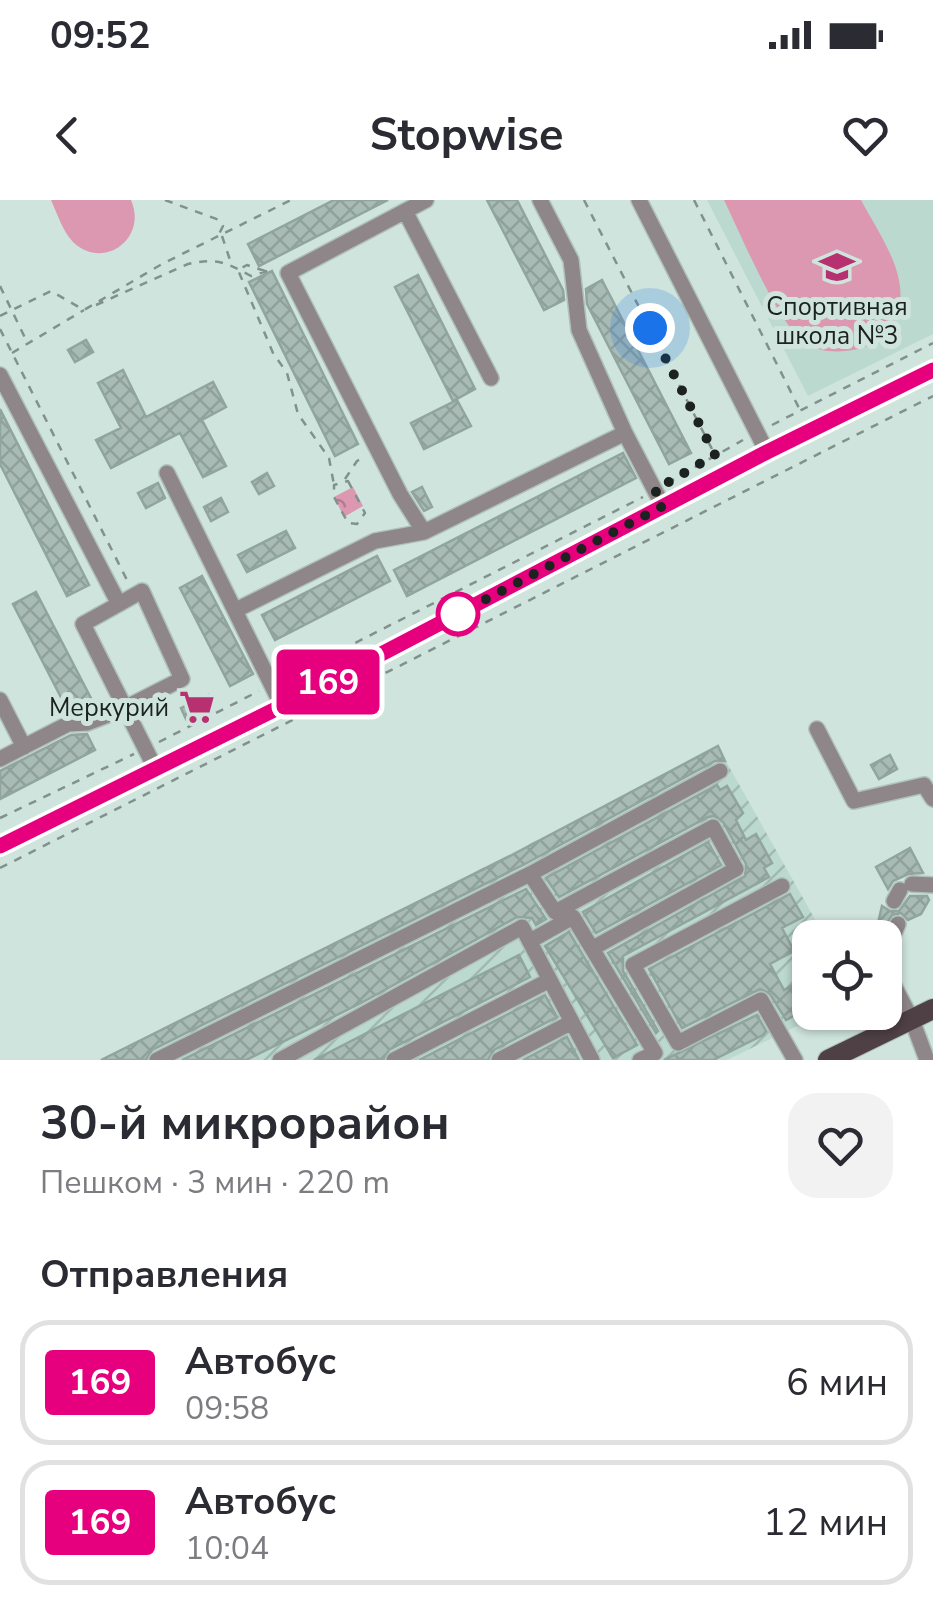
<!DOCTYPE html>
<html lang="ru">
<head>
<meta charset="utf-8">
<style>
  body { margin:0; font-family:"Nunito Sans",sans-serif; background:#f2f2f3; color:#2b2b33; height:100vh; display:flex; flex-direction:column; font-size:38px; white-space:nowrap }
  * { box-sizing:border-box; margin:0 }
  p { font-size:32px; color:#7c7c81 }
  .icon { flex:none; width:55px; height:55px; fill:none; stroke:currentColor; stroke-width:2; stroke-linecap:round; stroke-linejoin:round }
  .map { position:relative; height:860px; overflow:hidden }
  .details { display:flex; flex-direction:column; background:#fff; flex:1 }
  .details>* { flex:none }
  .badge { padding:0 20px; border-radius:8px; font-size:35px; line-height:65px }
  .controls { position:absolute; left:792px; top:720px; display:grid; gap:20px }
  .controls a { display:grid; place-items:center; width:110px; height:110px; border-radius:20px; background:#fff; box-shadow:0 2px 8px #0004; font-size:50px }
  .you { position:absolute; width:50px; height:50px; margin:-25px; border:8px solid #fff; border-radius:50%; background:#1a73e8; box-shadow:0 0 0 15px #1a73e833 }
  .map>.badge { position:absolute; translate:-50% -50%; box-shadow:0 0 0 5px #fff }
  h2 { padding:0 40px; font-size:38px; line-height:90px }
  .round { display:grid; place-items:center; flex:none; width:105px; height:105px; border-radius:30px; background:#f2f2f3 }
  .head { display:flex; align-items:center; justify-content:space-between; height:170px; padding:0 40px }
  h1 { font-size:48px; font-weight:700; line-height:75px }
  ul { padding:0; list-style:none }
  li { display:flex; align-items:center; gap:30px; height:125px; margin:0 20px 15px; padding:0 20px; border:5px solid #e1e1e2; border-radius:30px }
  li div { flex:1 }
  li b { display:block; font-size:38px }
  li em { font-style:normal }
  li .badge { min-width:110px; font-weight:700; text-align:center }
  .status { display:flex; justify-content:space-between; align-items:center; height:70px; padding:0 50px; background:#fff; direction:ltr }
  .status svg { height:28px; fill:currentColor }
  header { display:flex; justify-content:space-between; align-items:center; height:130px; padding:0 40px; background:#fff; font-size:45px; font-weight:700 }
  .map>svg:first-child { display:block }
  .built { fill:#bcd9cf }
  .industrial { fill:url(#industrial-furrows) }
  .grass { fill:#dc98b1 }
  .forest { fill:url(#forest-crowns) }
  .building { fill:url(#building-cross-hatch); stroke:#91a59f; stroke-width:2.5 }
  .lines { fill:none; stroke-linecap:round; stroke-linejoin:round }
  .minor-casing { stroke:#afc1bb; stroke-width:18 }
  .major-casing { stroke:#afc1bb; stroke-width:22 }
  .path { stroke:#82918d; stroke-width:2.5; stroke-dasharray:8 8; stroke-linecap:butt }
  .minor { stroke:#8f8689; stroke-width:15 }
  .major { stroke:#4e4044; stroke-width:20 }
  .line-casing { stroke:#fff; stroke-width:22 }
  .line { stroke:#e6007e; stroke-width:15 }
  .walk { stroke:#1b2220; stroke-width:10; stroke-dasharray:0 18 }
  .stop-dot { fill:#fff; stroke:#e6007e; stroke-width:5 }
  .labels { text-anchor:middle; stroke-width:10; stroke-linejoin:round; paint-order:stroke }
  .poi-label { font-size:25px; fill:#1b2220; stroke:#cfe4dd }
</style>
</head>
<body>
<div class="status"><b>09:52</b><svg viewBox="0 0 49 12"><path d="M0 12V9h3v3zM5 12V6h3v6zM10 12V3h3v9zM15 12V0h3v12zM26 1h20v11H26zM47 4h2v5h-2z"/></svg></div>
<header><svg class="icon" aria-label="back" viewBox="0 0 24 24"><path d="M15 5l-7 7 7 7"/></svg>Stopwise<svg class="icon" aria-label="heart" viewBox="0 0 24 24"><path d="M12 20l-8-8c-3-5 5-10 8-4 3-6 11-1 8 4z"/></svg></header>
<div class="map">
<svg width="933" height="860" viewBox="0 0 933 860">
  <defs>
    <pattern id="industrial-furrows" width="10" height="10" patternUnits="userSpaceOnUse" patternTransform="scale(2.5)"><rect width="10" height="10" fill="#bcd9cf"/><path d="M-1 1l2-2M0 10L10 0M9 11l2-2" fill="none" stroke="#a1bab1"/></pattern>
    <pattern id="forest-crowns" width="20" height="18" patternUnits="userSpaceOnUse" patternTransform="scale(2.5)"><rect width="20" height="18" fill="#dc98b1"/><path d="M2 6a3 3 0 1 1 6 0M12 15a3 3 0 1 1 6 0" fill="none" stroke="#b27c90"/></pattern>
    <pattern id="building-cross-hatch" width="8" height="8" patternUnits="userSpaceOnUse" patternTransform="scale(2.5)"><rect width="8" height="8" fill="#a8bcb5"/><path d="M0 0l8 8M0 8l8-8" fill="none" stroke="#90a19b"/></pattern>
  </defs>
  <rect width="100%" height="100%" fill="#cfe4dd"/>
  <path class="built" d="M707,0H933V134L808,196Z"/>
  <path class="industrial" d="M718,547L825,737L810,738V812L824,813L727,860H109Z"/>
  <path class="grass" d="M51,0H131C148,39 103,71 73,42C63,32 57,13 51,0Z
    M724,0H861C881,38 918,85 891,127C882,140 868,148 853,150C837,153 815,152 802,141C775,117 741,35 724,0Z"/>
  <path class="forest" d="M353,287L363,306L344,317L334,297Z"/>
  <path class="building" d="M334,0H388L259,66L248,44Z
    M487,0H517L563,90L564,100L544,110Z
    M272,71L358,244L335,256L249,82Z
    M418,75L475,189L453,201L395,87Z
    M602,80L691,253L669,264L587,104L586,89Z
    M86,140L93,152L75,162L68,150Z
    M123,170L146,217L213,182L226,207L202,220L226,266L203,277L180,233L111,268L96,240L121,228L98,183Z
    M457,200L471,226L424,249L411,223Z
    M0,209L89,385L67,396L0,264Z
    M623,253L636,278L407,396L394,370Z
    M267,273L274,286L259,294L252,282Z
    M158,283L165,298L146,308L138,293Z
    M422,287L432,307L424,311L412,292Z
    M221,298L228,312L211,321L204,307Z
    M286,331L295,348L247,372L238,355Z
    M377,356L390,381L275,440L262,415Z
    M202,376L253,474L230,486L180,388Z
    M36,392L95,506L84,512L69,513L13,404Z
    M208,495L213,505L186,519L181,508Z
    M87,534L95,550L0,599V571L71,535Z
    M718,546L725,561H715L525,664L152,850L146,860H101L512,655Z
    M890,555L897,569L879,579L871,565Z
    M717,585L720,590L727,586L743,613L736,620L746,640L756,634L772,663L764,668L769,677L623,756V771L658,831L656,833L608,753L745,676L746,664L723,622L714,616L708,617L559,697L546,678Z
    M708,642L721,665L596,733L583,712Z
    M910,648L923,673L908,674L893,681L888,689L876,667Z
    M526,689L546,719L536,725L532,718L517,717L361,803L246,860H182Z
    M790,694L803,717L782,728L794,751L770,764L784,790L810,776V807L786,820L770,794L760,789L682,828L649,769Z
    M910,696H927L929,700L921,714L908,720L901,713L892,715L882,732L875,736L882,706L890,711H899Z
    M569,732L637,845L613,858L545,746Z
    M519,755L530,777L389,850L383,860H314Z
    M545,795L557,817L494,850L488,860H419Z
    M757,815L766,831L763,835L713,860H664Z
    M567,837L579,860H523Z"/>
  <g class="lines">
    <defs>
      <path id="minor" d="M426,0L288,73L400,294L424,332L625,233
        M540,0L571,60L579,130L625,233L663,306
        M639,0L767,252
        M405,11L491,178
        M0,175L119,404L83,424L155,568
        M167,273L282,506
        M236,410L375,341L424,332
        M0,500L24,547
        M817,529L854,601L924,585L933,599
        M0,559L68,524L87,523L123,509L182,479L142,391L119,404
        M0,646L282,506L767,252L933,170
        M530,674L555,712L713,627L736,669L593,748
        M912,684L933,685
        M782,686L633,765L678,843L761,800L795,860
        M894,701L900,690
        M530,741L573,717L655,853L640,860
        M885,755L898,724
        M885,769L912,820L927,860
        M157,860L530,674L720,571
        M280,860L522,727L592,860
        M394,860L548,781
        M499,860L572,822"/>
      <path id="major" d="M828,860L933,809"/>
    </defs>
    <use href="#minor" class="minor-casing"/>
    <use href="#major" class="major-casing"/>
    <path class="path" d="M165,0L219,20L223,26L218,36
      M584,0L714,253
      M694,0L799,208
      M222,36L232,66
      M265,71L247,65L238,70L273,153L287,173L298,214L329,258L334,285
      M0,86L27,142
      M96,105L188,64C217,58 225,62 251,76L274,69
      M0,116L51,91L84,110L162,64L291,0
      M0,129L128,382
      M12,153L84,110
      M772,225L933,143
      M345,279L357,261L366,256
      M348,281L365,313L357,324L348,323L334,297V285Z
      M667,283L743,240
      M284,479L643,297
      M159,542L259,491
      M0,618L134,554
      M0,668L933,196"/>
    <use href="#minor" class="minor"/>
    <use href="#major" class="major"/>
  </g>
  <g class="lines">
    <defs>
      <path id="line" d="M0,646L282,506L767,252L933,170"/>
    </defs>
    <use href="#line" class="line-casing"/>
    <use href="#line" class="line"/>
    <path class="walk" d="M458,414L456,415L663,306L655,290L715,255L650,128"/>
  </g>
  <defs>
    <symbol id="school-bare" viewBox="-9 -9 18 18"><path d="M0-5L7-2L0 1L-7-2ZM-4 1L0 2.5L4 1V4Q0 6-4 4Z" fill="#b73070" stroke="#cfe4dd" stroke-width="2.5" paint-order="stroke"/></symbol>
    <symbol id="supermarket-bare" viewBox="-9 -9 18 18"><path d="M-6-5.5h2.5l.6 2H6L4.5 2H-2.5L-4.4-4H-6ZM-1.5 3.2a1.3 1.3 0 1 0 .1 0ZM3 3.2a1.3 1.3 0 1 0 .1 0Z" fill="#b73070" stroke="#cfe4dd" stroke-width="2.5" paint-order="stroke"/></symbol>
  </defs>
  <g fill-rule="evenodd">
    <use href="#school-bare" x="812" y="42" width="50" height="50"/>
    <use href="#supermarket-bare" x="172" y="482" width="50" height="50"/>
  </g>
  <circle class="stop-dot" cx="458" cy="414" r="20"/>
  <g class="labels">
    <g class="poi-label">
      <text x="837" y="115">Спортивная<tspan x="837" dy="29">школа №3</tspan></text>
      <text x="169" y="516" text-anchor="end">Меркурий</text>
    </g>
  </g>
</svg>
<div class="controls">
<a><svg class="icon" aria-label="locate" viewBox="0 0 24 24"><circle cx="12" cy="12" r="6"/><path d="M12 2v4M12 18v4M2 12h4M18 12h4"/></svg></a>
</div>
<div class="you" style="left:650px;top:128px"></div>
<b class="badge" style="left:328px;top:482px;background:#e6007e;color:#fff">169</b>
</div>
<section class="details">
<div class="head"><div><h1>30-й микрорайон</h1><p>Пешком · 3 мин · 220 m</p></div><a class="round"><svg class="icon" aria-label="heart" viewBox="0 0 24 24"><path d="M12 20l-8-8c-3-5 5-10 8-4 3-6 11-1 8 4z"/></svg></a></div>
<h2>Отправления</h2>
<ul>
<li><span class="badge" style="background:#e6007e;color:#fff">169</span><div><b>Автобус</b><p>09:58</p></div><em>6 мин</em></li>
<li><span class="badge" style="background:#e6007e;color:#fff">169</span><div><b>Автобус</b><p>10:04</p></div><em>12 мин</em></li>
</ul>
</section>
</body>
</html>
